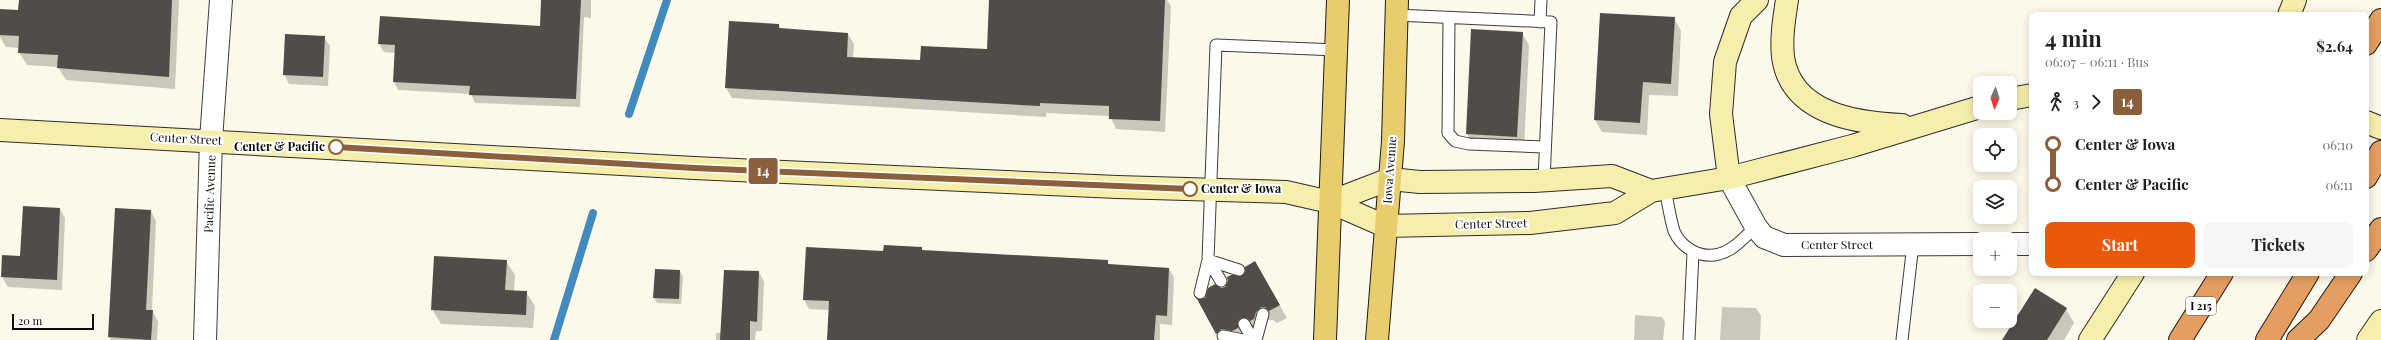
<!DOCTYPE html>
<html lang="en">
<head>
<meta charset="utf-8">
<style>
  body { margin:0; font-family:"Playfair Display",serif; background:#f6f6f6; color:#202124; height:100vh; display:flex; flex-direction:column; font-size:15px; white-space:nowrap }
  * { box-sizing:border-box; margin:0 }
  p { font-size:13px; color:#757577 }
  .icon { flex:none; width:22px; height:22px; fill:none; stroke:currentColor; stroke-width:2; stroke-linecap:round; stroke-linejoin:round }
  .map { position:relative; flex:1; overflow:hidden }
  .details { position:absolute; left:2029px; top:12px; width:340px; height:264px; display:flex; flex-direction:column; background:#fff; border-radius:8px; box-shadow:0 2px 10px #0003 }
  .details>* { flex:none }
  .badge { padding:0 8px; border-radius:3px; font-size:14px; line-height:26px }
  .needle { width:26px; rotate:183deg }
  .fabs { position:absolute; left:1973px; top:76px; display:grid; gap:8px }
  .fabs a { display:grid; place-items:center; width:44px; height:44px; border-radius:8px; background:#fff; box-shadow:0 2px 10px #0003; font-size:20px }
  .scale { position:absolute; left:12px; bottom:10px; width:82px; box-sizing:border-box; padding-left:4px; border:2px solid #0a0a0a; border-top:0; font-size:11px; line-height:14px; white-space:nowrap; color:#0a0a0a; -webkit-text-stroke:3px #fff; paint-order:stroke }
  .map>.badge { position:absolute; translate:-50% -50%; box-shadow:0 0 0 2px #fff }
  .legs { display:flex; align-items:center; gap:6px; height:44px; padding:0 16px; font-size:13px }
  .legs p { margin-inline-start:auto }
  .summary { display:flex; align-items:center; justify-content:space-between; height:68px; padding:0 16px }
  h1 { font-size:22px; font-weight:700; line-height:30px }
  .primary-button { display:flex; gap:8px; margin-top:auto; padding:8px 16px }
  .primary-button a { flex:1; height:46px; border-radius:8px; background:#ea580c; color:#fff; font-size:16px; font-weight:700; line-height:46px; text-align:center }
  .primary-button a+a { background:#f6f6f6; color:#202124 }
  ul { padding:0 16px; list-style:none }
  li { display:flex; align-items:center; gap:14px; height:40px; font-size:15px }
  li i { display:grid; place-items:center; width:6px; height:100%; margin:0 5px; background:currentColor }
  li i::after { content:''; width:10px; height:10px; margin:-5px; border:3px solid; border-radius:50%; background:#fff }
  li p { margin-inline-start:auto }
  li:first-child i { background:linear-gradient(#0000 50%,currentColor 0) }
  li:last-child i { background:linear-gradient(currentColor 50%,#0000 0) }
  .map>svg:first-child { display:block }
  .shadow { fill:#0003 }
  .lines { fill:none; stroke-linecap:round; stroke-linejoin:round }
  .stream { stroke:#438bbe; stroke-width:8 }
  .building { fill:#524c48 }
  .service-casing { stroke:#3d3d3d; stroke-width:13 }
  .minor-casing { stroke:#3d3d3d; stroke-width:24 }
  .tertiary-casing { stroke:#3d3d3d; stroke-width:24 }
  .secondary-casing { stroke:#2c2c2c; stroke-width:24 }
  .primary-casing { stroke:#1b1b1b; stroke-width:24 }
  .motorway-casing { stroke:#1b1b1b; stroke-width:24 }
  .service { stroke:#fff; stroke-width:11 }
  .minor { stroke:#fff; stroke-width:22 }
  .tertiary { stroke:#fff; stroke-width:22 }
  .secondary { stroke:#f6efac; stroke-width:22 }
  .primary { stroke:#e9cd6d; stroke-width:22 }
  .motorway { stroke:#e49e61; stroke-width:22 }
  .line-1-casing { stroke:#fff; stroke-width:9 }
  .line-1 { stroke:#8b5e3c; stroke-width:6 }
  .stop-1-dot { fill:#fff; stroke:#8b5e3c; stroke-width:2 }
  .labels { text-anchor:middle; stroke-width:4; stroke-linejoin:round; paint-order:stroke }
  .shield { fill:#fff; stroke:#545454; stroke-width:1 }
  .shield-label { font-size:11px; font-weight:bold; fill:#0a0a0a }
  .street-label { font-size:12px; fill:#0a0a0a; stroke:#fff }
  .stop-label { font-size:12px; font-weight:bold; fill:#0a0a0a; stroke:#fff; text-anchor:end }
</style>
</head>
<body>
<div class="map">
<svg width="2381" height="340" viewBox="0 0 2381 340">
  <rect width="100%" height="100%" fill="#fdf9ea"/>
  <path class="shadow" d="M20,0H179L175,89L66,80L58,67L27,65L19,52L20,48L6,47L0,37V10L19,11Z
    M542,0H591V18L584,17L580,107L475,103L471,94L398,90L394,82L395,53L384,52L379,44L541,27Z
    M990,0H1167L1171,6L1165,132L1116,129L1110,116L1046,113V117L732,98L726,88L779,25L781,29L848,34L854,44L853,58L921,62L988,50Z
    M1674,18L1681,31L1678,96L1649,95L1647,135L1602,132L1595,120Z
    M1472,30L1522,33L1529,45L1524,149L1474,147L1467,134Z
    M324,37L330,46L328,86L289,84L284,74Z
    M60,209L65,218L62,290L8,287L2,277L21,257Z
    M151,211L156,221L152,311L158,321L157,340H111L109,337Z
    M921,248L923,251L1107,261L1110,265L1169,268L1174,278L1172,325L1160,324V340H828L829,310L809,309L804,300L884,252Z
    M506,261L515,275L514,291L526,292L535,306L533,328L441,324L432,309Z
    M1255,262L1287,318L1277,323L1273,320H1268L1245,340H1221L1198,300L1205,299L1244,276Z
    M680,271L683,277L681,304L657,303L654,298Z
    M759,272L764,282L762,331H756L755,340H716V333H721Z
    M1722,307L1756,308L1761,316L1760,340H1720Z
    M2066,309L2074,323L2064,340H2003Z
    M1635,315L1662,317L1665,322L1663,340H1634Z"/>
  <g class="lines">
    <path class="stream" d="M629,114L667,0
      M554,340L593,213"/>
  </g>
  <path class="building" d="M19,0H172L169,77L57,68L58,55L18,53L19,36L0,35V9L18,10Z
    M541,0H581L576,99L469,95L470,86L393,82L395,45L378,44L380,16L540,26Z
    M989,0H1165L1160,121L1109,119V106L1040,103V106L725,88L729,21L779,24V28L848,33L847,57L920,60L921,46L987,49Z
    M1600,13L1675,17L1671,84L1643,82L1640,123L1594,120Z
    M1471,29L1523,32L1517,137L1466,134Z
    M285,34L325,36L323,77L283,75Z
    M23,206L60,208L57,280L1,277L2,255L20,256Z
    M115,208L151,210L146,310H153L151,340L108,337Z
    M884,245L922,247V250L1108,260V264L1169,268L1167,316L1156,315L1154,340H827L829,301L803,300L806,247L883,251Z
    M434,256L507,260L505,290L527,291L526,315L431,310Z
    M1255,261L1280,305L1269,311L1265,307H1261L1256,312L1254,319L1250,321L1247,318H1241L1238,321V328L1232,331L1221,329L1216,334L1197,299L1205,298L1208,288L1215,284L1221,288L1225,287L1228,281L1227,277L1231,275H1243L1245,267Z
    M655,269L680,270L679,299L653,298Z
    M724,270L759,271L757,322L750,321V340H720Z
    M2035,288L2067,308L2047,340H2002Z"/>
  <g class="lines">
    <defs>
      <path id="service" d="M1396,15L1551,22L1544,180
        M1449,18L1448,133L1455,141L1469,144L1545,147
        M1540,22L1541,0
        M1665,189C1668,203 1670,218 1674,231C1681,248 1701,259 1719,254C1733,251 1745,236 1756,227
        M1239,270L1208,260L1216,45L1337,50
        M1200,293L1208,260L1221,281
        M1244,324L1253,340
        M1223,336L1243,340
        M1256,340L1263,314
        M1689,340L1693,252
        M1902,340L1913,244"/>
      <path id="minor" d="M205,340L211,140L221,0"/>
      <path id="tertiary" d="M1729,178L1756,227L1764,237L1784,245L1980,244
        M2010,244H2032"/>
      <path id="secondary" d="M1787,0C1784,19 1781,38 1783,57C1791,114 1856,123 1902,125
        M2289,15L2295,0
        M2010,99L2032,95
        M2366,122L2381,128
        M0,130L694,168L1117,187L1286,192L1330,202L1385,226L1530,223L1615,213L1651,191L1729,178L1852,146L1980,107
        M1729,178L1721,114L1725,62L1741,16L1757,0
        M1330,202L1390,179L1420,182L1534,181L1612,176L1651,191
        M2090,340L2133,273
        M2368,340L2381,321"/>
      <path id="primary" d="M1325,340L1338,0
        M1377,340L1393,141L1397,0"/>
      <path id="motorway" d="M2366,44L2381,20
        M2366,177L2381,152
        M2366,250L2381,229
        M2180,340L2222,273
        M2267,340L2308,273
        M2298,340L2319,320L2351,273"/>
    </defs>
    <use href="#service" class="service-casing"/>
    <use href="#minor" class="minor-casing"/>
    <use href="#tertiary" class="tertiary-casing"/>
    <use href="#secondary" class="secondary-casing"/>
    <use href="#primary" class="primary-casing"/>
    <use href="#motorway" class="motorway-casing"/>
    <use href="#service" class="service"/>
    <use href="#minor" class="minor"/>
    <use href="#tertiary" class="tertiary"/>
    <use href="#secondary" class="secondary"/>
    <use href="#primary" class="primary"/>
    <use href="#motorway" class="motorway"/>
  </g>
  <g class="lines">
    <defs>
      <path id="line-1" d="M336,147L694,168L1190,189"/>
    </defs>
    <use href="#line-1" class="line-1-casing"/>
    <use href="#line-1" class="line-1"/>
  </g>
  <g class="stop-1-dot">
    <circle cx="336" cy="147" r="7"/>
    <circle cx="1190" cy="189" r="7"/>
  </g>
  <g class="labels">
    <rect class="shield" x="2186" y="297" width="30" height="18" rx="3"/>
    <g class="shield-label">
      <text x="2201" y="310">I 215</text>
    </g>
    <g class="street-label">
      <text transform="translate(186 139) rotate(3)" y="4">Center Street</text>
      <text transform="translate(1390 170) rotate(-86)" y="4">Iowa Avenue</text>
      <text transform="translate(210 194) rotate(-88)" y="4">Pacific Avenue</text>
      <text transform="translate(1491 224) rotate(-1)" y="4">Center Street</text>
      <text x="1837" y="249">Center Street</text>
    </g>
    <g class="stop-label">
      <text x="325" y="151">Center &amp; Pacific</text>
      <text x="1201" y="193" text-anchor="start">Center &amp; Iowa</text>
    </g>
  </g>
</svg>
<div class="fabs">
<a><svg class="needle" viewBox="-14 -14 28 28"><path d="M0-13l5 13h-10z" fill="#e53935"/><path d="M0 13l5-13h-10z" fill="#757577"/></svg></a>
<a><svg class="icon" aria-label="locate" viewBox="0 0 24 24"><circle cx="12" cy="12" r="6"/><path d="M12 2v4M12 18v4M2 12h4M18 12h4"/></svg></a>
<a><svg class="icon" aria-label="layers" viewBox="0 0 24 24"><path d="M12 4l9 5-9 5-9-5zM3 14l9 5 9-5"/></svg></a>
<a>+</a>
<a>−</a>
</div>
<div class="scale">20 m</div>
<b class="badge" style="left:763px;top:171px;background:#8b5e3c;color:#fff">14</b>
<section class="details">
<div class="summary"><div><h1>4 min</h1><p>06:07 – 06:11 · Bus</p></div><b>$2.64</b></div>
<div class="legs"><svg class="icon" aria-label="walk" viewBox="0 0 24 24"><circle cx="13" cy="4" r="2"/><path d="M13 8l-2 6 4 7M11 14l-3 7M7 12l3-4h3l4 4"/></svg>3<svg class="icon" aria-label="forward" viewBox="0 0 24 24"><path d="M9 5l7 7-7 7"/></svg><b class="badge" style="background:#8b5e3c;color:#fff">14</b></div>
<ul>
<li><i style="color:#8b5e3c"></i><b>Center &amp; Iowa</b><p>06:10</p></li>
<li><i style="color:#8b5e3c"></i><b>Center &amp; Pacific</b><p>06:11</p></li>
</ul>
<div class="primary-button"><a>Start</a><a>Tickets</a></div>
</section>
</div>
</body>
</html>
